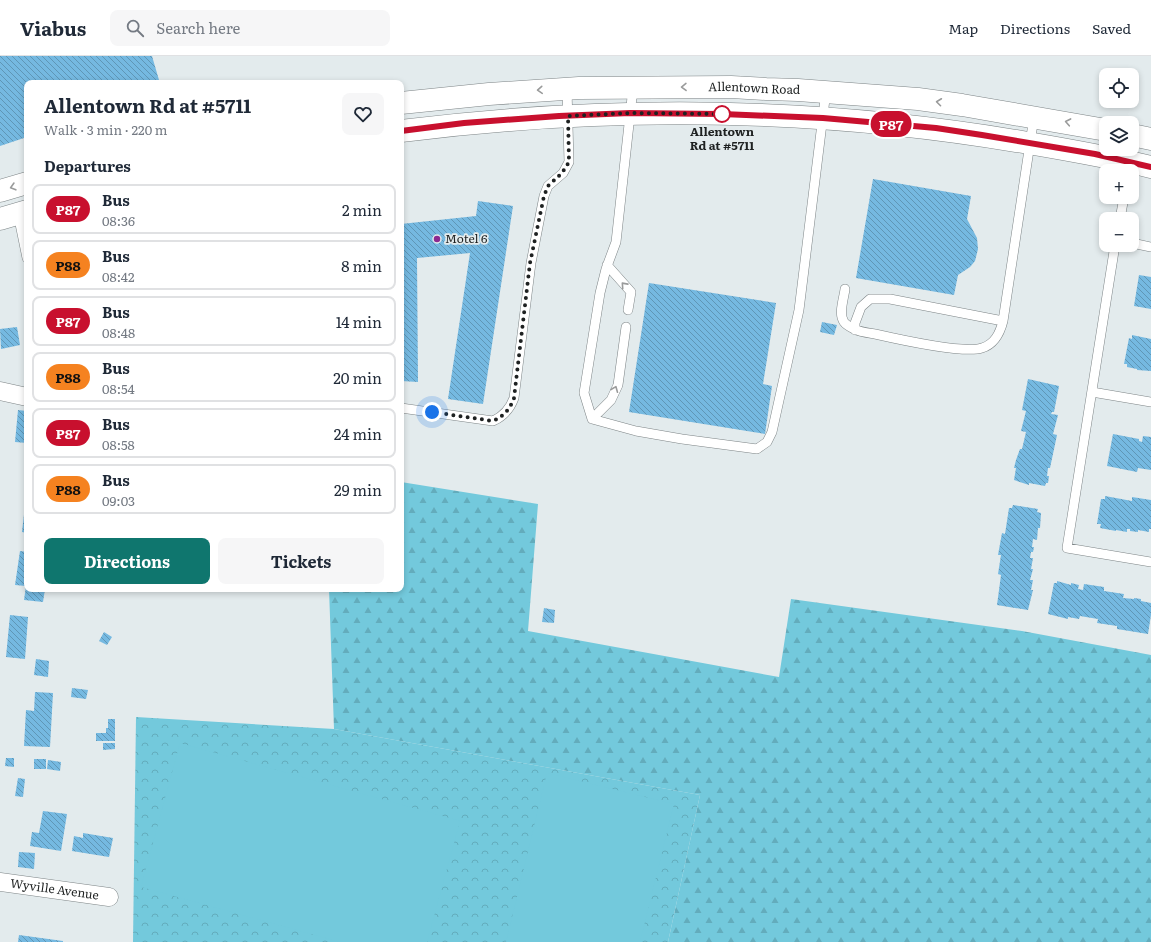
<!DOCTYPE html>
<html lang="en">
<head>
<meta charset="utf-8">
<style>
  body { margin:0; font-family:Literata,serif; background:#f6f6f7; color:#1f2937; height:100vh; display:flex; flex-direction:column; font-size:15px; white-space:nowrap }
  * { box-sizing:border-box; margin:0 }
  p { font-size:13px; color:#747a83 }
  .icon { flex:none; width:22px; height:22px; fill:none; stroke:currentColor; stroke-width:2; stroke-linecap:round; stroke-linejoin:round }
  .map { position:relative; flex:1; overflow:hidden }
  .panel { position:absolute; left:24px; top:24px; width:380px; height:512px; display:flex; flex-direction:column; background:#fff; border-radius:8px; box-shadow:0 2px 6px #0003 }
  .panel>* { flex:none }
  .badge { padding:0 8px; border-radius:13px; font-size:14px; line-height:26px }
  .fabs { position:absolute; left:1099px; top:12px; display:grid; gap:8px }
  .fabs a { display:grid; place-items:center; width:40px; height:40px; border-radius:8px; background:#fff; box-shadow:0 2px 6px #0003; font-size:20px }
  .you { position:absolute; width:20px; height:20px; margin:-10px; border:3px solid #fff; border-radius:50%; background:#1a73e8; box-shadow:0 0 0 6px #1a73e833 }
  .map>.badge { position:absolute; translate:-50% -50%; box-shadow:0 0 0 2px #fff }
  h2 { padding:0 20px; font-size:15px; line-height:36px }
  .round { display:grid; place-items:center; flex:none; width:42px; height:42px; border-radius:8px; background:#f6f6f7 }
  .headline { display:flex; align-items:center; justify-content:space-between; height:68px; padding:0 20px }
  h1 { font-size:19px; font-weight:700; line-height:30px }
  .button { display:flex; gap:8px; margin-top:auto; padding:8px 20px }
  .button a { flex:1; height:46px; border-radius:8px; background:#0f766e; color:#fff; font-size:16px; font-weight:700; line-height:46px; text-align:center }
  .button a+a { background:#f6f6f7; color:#1f2937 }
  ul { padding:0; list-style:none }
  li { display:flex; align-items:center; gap:12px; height:50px; margin:0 8px 6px; padding:0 12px; border:2px solid #e0e1e3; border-radius:8px }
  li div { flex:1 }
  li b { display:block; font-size:15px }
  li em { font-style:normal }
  li .badge { min-width:44px; font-weight:700; text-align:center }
  header { display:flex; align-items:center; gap:24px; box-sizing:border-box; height:56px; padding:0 20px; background:#fff; border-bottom:1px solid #e0e1e3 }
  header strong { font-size:19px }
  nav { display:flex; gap:22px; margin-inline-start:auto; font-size:14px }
  .search { width:280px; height:36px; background:#f6f6f7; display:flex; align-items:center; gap:10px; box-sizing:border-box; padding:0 14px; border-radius:8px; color:#747a83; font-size:15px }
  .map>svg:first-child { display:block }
  .forest { fill:url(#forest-firs) }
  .park { fill:url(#park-crowns) }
  .pitch { fill:#73c9dc }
  .building { fill:url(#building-back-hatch) }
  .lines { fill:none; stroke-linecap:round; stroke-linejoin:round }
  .service-casing { stroke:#7d8486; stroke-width:10 }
  .minor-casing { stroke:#7d8486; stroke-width:19 }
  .secondary-casing { stroke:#7d8486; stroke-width:23 }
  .service { stroke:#fff; stroke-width:9 }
  .minor { stroke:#fff; stroke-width:18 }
  .secondary { stroke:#fff; stroke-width:22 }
  .oneway { stroke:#9a9b9b }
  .line-casing { stroke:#fff; stroke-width:9 }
  .line { stroke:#c8102e; stroke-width:6 }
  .walk { stroke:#1e2121; stroke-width:4; stroke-dasharray:0 7.2 }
  .stop-dot { fill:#fff; stroke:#c8102e; stroke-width:2 }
  .poi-dot { fill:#8c2991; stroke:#e3ebed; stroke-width:1.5 }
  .labels { text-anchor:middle; stroke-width:3.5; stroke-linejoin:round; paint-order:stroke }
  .street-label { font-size:12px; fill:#1e2121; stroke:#e3ebed }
  .stop-label { font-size:12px; font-weight:bold; fill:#1e2121; stroke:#e3ebed }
  .poi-label { font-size:12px; fill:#1e2121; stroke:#e3ebed; text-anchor:start }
</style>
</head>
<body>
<header>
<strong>Viabus</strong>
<div class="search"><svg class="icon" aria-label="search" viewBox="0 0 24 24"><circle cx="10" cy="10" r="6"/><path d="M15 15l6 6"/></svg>Search here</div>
<nav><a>Map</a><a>Directions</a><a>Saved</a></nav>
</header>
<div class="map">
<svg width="1151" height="886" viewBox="0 0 1151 886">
  <defs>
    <pattern id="forest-firs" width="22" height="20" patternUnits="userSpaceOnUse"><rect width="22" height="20" fill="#73c9dc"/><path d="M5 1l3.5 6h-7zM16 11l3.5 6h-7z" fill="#63acbc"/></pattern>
    <pattern id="park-crowns" width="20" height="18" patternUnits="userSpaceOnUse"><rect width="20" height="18" fill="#73c9dc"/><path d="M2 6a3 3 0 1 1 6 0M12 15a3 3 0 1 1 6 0" fill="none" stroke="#63acbc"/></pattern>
    <pattern id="building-back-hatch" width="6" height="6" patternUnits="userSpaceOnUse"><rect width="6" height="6" fill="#75b9e1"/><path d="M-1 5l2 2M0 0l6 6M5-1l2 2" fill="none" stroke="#5f96b6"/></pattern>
  </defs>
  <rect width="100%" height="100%" fill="#e3ebed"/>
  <path class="forest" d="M401,426L538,448L528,575L779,621L791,543L1022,575L1151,599V886H668L700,739L334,673L329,533H401Z"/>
  <path class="park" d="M136,661L334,673L700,739L668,886H133Z"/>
  <path class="pitch" d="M180,687L460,765L427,886H340L141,831Z
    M547,717L674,748L640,886H506Z"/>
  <path class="building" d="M0,0H152L159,24L150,27H27V81L0,90Z
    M873,123L971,140L967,163L977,182L978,193L975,205L970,211L958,219L954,239L856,222Z
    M478,145L513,150L483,348L448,343L470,197L417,202L418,326L401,325V168L476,160Z
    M1139,219L1151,221V253L1134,250Z
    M649,227L776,247L763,328L772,330L765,378L629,356Z
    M822,266L837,269L834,279L820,276Z
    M17,271L20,289L1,293L0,273Z
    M1132,279L1151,283V315L1137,314V313L1127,311V308H1124L1129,282L1132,283Z
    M1028,323L1059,330L1054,356H1052L1051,358L1058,359L1053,378L1057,379L1050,412H1048L1047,420H1049L1048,427H1046L1045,430L1029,427V429L1014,424L1016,412H1014L1016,404L1020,393H1022L1026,376L1021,375L1026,355L1022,354Z
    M18,354L27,355V387L15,386Z
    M1113,378L1139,383V385L1142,386L1143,380L1151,381V414L1138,412L1137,416L1107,410Z
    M1105,440L1132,445V441L1151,444V473H1149V476L1138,474V476L1130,475V473H1127V476L1116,474V475L1100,472L1101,468H1097L1101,443H1105Z
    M26,441H27V477L22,476Z
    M1013,449L1038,453L1037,456L1041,457L1040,472H1038L1037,484L1033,483L1032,491H1034L1033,496H1031L1030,502H1033L1031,513H1033L1030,524H1033L1031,534H1033L1028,554L997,549L1001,519L998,518L1001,499H998L1002,477L1005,478L1009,452H1012Z
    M20,495L27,496V533H45L43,546L24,544L26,530L15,529Z
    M1057,525L1071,529V527L1079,529L1078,533L1083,534L1084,528L1104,531V535L1124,538L1123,542L1134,543V542L1141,543V545L1151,547V559L1148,578L1117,573V570L1097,567L1098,563L1080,560L1079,563L1068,561V563L1048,558L1054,527H1057Z
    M544,552L555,554L554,567L542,566Z
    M10,559L28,561L25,603L6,601Z
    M104,576L112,581L107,589L99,585Z
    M36,603L49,605L48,621L34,619Z
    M72,632L88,634L86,643L71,641Z
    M35,636L53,637L50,691L24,690L26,654L34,655Z
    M108,663H115V685H96V677H106V672H108Z
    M103,687H115V693L103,694Z
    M6,702H14V711L5,710Z
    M34,703H46V713H34Z
    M48,704L61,706L60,715L47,713Z
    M18,722L25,723L23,741L15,740Z
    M43,755L67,758L61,795L30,790L32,776L39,777Z
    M83,777L113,782L109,801L72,795L74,780L83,782Z
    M19,796L35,797L34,813L18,811Z
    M19,879L63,885V886H18Z"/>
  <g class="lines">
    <defs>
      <path id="service" d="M633,32L616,186L606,213L600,237L584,337L592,363L636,375L682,383L757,393L767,386L772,376L799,254L826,35
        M1130,108L1135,80
        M18,158L27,202
        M1120,163L1124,141
        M1132,187L1151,191
        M1115,189L1067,492L1151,506
        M607,209L631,236L628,254
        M845,233C844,242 838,258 844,266C846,269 852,272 854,273C860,276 869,277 875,278C897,283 963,298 982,292C995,288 1000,277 1003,265L1034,61
        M855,274V267L861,251L870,243H890L1003,265
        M1092,336L1151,346
        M401,352L493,365C504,360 510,353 514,342L531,207L544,140L548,130L563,117L569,106L567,33
        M592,363L611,344L618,329L626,271"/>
      <g id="minor">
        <path d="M0,335L27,341"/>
        <path id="s1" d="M0,826L109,841"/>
      </g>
      <g id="secondary">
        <path id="s2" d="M401,47L489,38L579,32L731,31L766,33L798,34L918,43L962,49L1106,74"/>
        <path d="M401,75C609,49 821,51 1028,87C1069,94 1110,101 1151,111"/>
        <path d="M1132,79L1151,83"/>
        <path d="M0,135L27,127"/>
        <path d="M0,163L27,155"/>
      </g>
    </defs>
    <use href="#service" class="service-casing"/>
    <use href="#minor" class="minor-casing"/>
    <use href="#secondary" class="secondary-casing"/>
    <use href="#service" class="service"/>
    <use href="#minor" class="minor"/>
    <use href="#secondary" class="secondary"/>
  </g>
  <defs><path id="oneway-chevron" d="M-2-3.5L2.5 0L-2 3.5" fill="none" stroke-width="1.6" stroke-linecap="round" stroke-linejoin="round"/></defs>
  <g class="oneway">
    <use href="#oneway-chevron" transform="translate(684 31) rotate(179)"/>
    <use href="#oneway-chevron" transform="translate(540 34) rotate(176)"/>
    <use href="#oneway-chevron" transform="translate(939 46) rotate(-173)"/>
    <use href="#oneway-chevron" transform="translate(1068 66) rotate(-169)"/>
    <use href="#oneway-chevron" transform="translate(13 131) rotate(164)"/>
    <use href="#oneway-chevron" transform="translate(624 229) rotate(-132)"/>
    <use href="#oneway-chevron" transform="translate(615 333) rotate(-68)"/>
  </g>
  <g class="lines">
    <defs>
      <path id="line" d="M401,75L464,67L559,60L630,57L722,58L823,62L936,72L982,79L1095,98L1151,111"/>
    </defs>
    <use href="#line" class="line-casing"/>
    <use href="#line" class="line"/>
    <path class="walk" d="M432,356L493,365C504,360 510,353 514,342L530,207L544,140L548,130L562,117L569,106L568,60L630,57L722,58"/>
  </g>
  <circle class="stop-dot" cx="722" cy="58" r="8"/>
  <circle class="poi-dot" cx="437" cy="183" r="4"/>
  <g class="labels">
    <g class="street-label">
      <text dy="4" stroke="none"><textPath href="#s2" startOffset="354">Allentown Road</textPath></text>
      <text dy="4" stroke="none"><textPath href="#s1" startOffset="55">Wyville Avenue</textPath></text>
    </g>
    <g class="stop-label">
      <text x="722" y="80">Allentown<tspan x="722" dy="14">Rd at #5711</tspan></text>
    </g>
    <g class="poi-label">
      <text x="445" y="187">Motel 6</text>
    </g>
  </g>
</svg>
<div class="fabs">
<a><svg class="icon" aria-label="locate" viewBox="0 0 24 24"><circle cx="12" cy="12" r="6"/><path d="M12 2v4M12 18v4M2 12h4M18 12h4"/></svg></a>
<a><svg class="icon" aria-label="layers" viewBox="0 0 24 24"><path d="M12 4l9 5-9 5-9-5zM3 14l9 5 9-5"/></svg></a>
<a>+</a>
<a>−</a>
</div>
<div class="you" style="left:432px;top:356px"></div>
<b class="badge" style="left:891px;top:68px;background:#c8102e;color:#fff">P87</b>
<section class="panel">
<div class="headline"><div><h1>Allentown Rd at #5711</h1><p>Walk · 3 min · 220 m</p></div><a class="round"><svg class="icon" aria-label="heart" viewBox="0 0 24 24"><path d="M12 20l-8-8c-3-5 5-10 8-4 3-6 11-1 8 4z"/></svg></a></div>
<h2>Departures</h2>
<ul>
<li><span class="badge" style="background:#c8102e;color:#fff">P87</span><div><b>Bus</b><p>08:36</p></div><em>2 min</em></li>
<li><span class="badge" style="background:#f58220;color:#111">P88</span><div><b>Bus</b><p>08:42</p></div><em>8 min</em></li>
<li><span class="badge" style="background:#c8102e;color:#fff">P87</span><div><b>Bus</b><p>08:48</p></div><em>14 min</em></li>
<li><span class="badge" style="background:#f58220;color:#111">P88</span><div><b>Bus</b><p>08:54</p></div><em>20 min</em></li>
<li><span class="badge" style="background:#c8102e;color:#fff">P87</span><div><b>Bus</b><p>08:58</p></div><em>24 min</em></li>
<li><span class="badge" style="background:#f58220;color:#111">P88</span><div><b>Bus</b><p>09:03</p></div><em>29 min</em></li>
</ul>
<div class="button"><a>Directions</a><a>Tickets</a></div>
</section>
</div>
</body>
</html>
